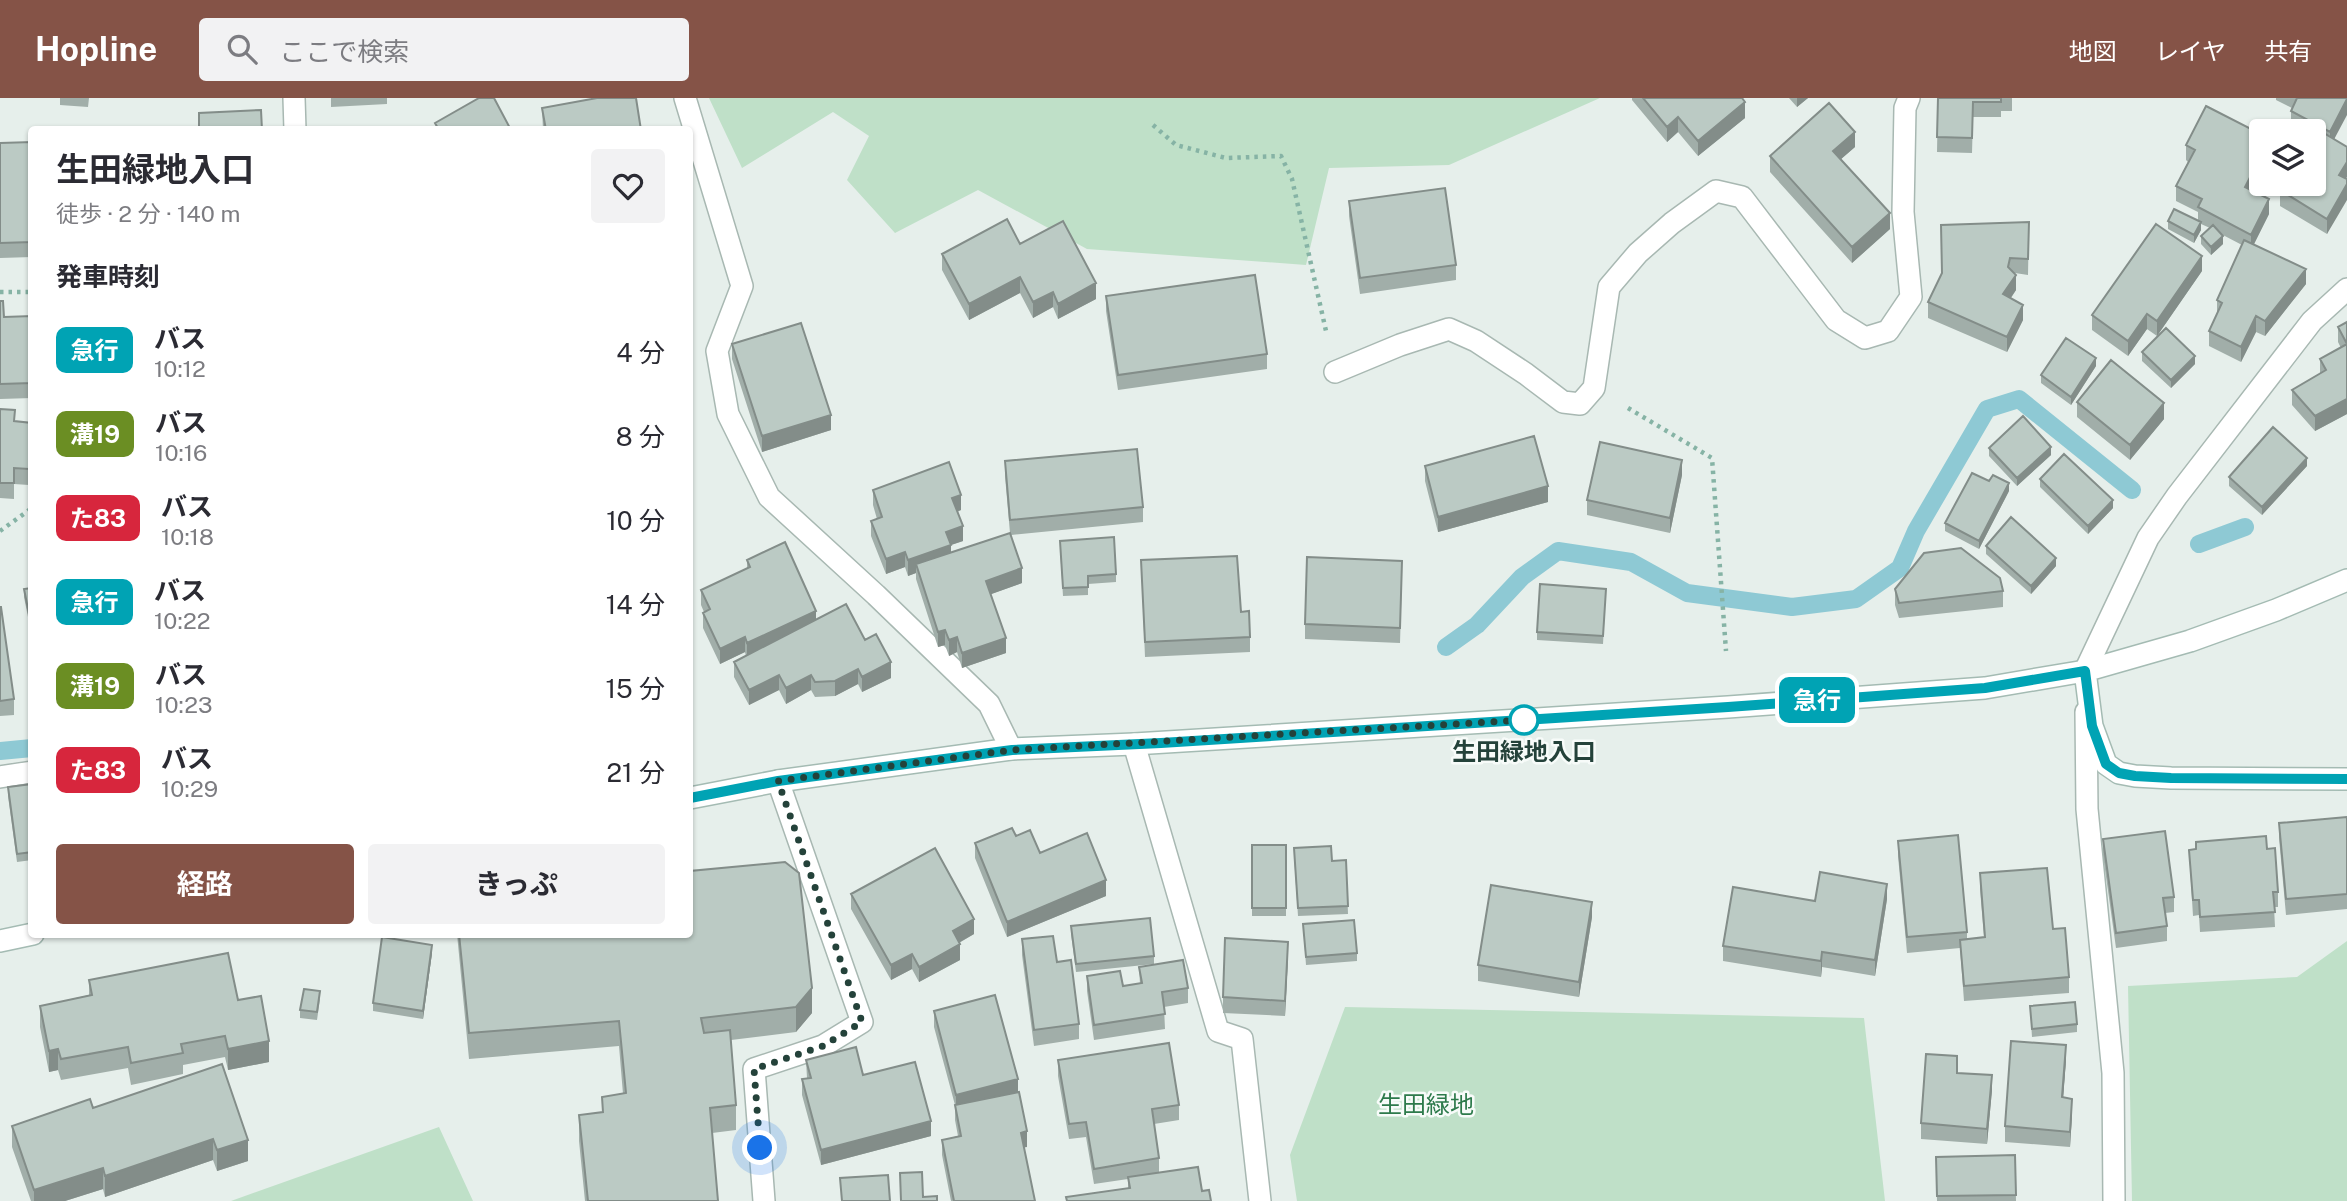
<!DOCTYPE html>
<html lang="ja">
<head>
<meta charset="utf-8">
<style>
  body { margin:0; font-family:"Public Sans","Noto Sans JP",sans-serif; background:#f2f2f3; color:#2b2b33; height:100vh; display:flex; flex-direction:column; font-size:26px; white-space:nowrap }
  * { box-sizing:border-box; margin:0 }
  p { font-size:23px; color:#7c7c81 }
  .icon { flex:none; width:38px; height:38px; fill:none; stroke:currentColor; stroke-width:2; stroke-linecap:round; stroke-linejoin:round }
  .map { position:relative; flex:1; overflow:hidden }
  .details { position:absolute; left:28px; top:28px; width:665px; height:812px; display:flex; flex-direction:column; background:#fff; border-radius:7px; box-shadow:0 2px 5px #0004 }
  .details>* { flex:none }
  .badge { padding:0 14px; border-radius:10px; font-size:24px; line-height:46px }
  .fabs { position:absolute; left:2249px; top:21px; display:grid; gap:14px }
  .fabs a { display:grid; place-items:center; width:77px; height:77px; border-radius:7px; background:#fff; box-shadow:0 2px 5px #0004; font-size:35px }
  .you { position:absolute; width:35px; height:35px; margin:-18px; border:5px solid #fff; border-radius:50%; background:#1a73e8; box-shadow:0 0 0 10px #1a73e833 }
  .map>.badge { position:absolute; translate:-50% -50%; box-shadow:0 0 0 4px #fff }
  h2 { padding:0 28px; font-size:26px; line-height:63px }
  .round { display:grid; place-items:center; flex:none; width:74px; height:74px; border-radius:7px; background:#f2f2f3 }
  .head { display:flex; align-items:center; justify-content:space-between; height:119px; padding:0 28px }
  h1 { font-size:33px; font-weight:700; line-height:52px }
  .action { display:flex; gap:14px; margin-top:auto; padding:14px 28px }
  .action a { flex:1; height:80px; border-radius:7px; background:#855347; color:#fff; font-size:28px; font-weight:700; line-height:80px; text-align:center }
  .action a+a { background:#f2f2f3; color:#2b2b33 }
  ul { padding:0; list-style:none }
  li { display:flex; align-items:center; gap:21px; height:84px; padding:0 28px }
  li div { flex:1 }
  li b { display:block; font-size:26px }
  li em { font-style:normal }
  li .badge { min-width:77px; font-weight:700; text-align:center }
  header { display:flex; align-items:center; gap:42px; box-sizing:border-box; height:98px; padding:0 35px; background:#855347; color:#fff }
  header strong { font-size:33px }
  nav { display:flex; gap:38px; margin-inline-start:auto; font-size:24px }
  .search { width:490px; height:63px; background:#f2f2f3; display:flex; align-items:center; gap:18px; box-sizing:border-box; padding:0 24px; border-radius:7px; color:#7c7c81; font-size:26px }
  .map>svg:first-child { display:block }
  .green { fill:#bfe0c8 }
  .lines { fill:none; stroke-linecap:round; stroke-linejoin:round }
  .stream { stroke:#8ec9d4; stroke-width:18 }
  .lane-casing { stroke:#a8b8b2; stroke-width:24 }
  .street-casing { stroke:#a8b8b2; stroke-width:24 }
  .secondary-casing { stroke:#a4bbb3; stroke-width:24 }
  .path { stroke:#86b3a5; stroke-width:4.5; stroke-dasharray:3.5 5; stroke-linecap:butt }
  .lane { stroke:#fff; stroke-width:21 }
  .street { stroke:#fff; stroke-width:21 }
  .secondary { stroke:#fff; stroke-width:21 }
  .wall { fill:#a1aea9 }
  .shaded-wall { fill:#838d89 }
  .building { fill:#bbcac4; stroke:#838d89; stroke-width:2 }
  .line-casing { stroke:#fff; stroke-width:16 }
  .line { stroke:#00a3b4; stroke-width:10 }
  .walk { stroke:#24423a; stroke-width:7; stroke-dasharray:0 12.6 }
  .stop-dot { fill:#fff; stroke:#00a3b4; stroke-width:3.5 }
  .labels { text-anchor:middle; stroke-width:5; stroke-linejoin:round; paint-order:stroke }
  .stop-label { font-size:24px; font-weight:bold; fill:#24423a; stroke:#f7fbf9 }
  .park-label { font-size:24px; fill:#2d7a4b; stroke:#f7fbf9 }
</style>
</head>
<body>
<header>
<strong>Hopline</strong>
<div class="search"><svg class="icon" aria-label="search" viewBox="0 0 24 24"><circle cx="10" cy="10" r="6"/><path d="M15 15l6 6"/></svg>ここで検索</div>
<nav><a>地図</a><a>レイヤ</a><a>共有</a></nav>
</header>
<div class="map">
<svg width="2347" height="1103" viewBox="0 0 2347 1103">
  <rect width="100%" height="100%" fill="#e6efeb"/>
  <path class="green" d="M709,0H1600L1449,67L1329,70L1306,167L1087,151L978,92L895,135L847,82L869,38L833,14L742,70Z
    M2347,843V1103H2132L2128,888L2297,879Z
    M1345,909L1864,920L1885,1103H1297L1290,1057Z
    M439,1029L473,1103H231Z"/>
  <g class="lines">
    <path class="stream" d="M2199,446L2245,429
      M1446,549L1477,527L1522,479L1558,453L1631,464L1687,495L1792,509L1856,501L1900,470L1916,433L1987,311L2019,301L2132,392
      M0,653L32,650"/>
    <defs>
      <path id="lane" d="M294,0L295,32
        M1335,274L1400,247L1449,231L1476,243L1526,276L1563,304L1580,306L1594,290L1609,189L1638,155L1672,125L1716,93L1742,99L1836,222L1865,240L1888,233L1911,199L1903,114L1905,10L1909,0
        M2086,614L2087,711L2113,975L2114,1103
        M1134,646L1218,933L1242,941L1260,1103
        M0,679L32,674
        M764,1103L754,971L823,948L862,924L778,683"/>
      <path id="street" d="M685,0L742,188L717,253L728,316L769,399L876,497L989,606L1011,651
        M2085,573L2148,440L2177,398L2312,223L2347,191"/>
      <path id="secondary" d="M2085,573L2092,628L2106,666L2119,675L2135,678L2171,680L2347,681
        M690,700L778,683L1011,651L1134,646L1728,609L1985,590L2085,573L2190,543L2276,512L2347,482
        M0,843L33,836"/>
    </defs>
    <use href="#lane" class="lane-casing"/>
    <use href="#street" class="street-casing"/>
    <use href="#secondary" class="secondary-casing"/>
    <path class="path" d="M1153,27L1176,47L1226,60L1281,58L1292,81L1326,233
      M0,194H32
      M1628,310L1712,360L1726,553
      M0,433L32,410"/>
    <use href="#lane" class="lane"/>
    <use href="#street" class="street"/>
    <use href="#secondary" class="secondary"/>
  </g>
  <path class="wall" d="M60,0H89L88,9L60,7Z
    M331,0H387V6L331,9Z
    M1632,0H1742L1745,20L1698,58L1678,34L1667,44L1632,2Z
    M1789,0H1808L1797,9Z
    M1938,0H2012V13H2001V19H1973L1972,55L1937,54Z
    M2276,0H2347L2334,42L2346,80L2327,136L2280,108V92L2314,86L2297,31L2291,28V13L2292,10L2276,2Z
    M2206,8L2251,92L2269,116L2254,146L2306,186L2265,238L2256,234L2241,264L2209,248V233L2217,217V202L2242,147L2221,136L2223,146L2211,157L2201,146V138L2210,130L2201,126V132L2194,145L2168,131V123L2198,122V114L2176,103V88L2188,64L2186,62V47Z
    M542,10L641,32H543Z
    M32,44V159L0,160V45Z
    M1855,49L1841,61L1890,131L1852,165L1770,74V58Z
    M1349,103L1456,167V182L1360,196L1349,118Z
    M2029,124L2028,177L2015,175L2016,192L2011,200L2023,222L2007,254L1928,220V204Z
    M1020,146L1096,201L1058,221L1053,209L1033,220L1020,195L969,222L942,172V156Z
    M2202,173L2157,238L2147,231L2128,258L2092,232V217Z
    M1106,198L1267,256V271L1118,292L1106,213Z
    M0,203L4,219L32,218V300L0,301Z
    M2347,224V316L2315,333L2292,307V292L2320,276V261L2341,250L2338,244V229Z
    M732,246L831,332L762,354L732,261Z
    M2142,254L2195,266L2171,290L2142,263Z
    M2096,268L2071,307L2041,285V277Z
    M2077,304L2164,321L2130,362L2077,319Z
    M0,311L15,323L32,325L29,387L14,386V401L0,400Z
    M1989,350L2051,357L2017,388L1989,358Z
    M1005,363L1143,409V424L1011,437L1022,485L991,496L1006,555L962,570L957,554L949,558L945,547L938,549L916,481V475L908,478L905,469L886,476L871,438V423L877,421L873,407V392L961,412L957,414L963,443L951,447V455L1010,435L1005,378Z
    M1425,368L1548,404L1438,434L1425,383Z
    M2307,368L2262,417L2229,388V379Z
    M1682,377L1670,435L1587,417V402Z
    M2040,381L2113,410L2088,436L2040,389Z
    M2009,393L1979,451L1945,433V425Z
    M1986,448L2056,468L2031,496L1986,456Z
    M1060,451L1116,476V484L1088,486V497L1063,498Z
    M747,462L816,521L865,542L891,580L862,594L858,586L835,598L815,599L811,592L786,606L779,592L749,607L734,579V564L746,558L745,554L720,566L703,530V515L704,514L701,507V492L747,470Z
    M1141,462L1241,514L1250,539V554L1145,559Z
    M1402,478L1400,545L1305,541V526Z
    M32,490V539L24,499V491Z
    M1606,491L1603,546L1537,542V534Z
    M1895,491L2003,493V509L1899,520L1895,507Z
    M0,509L14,601V617L0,618Z
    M32,686V762L17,764L8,698V689Z
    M2347,719V811L2286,817L2279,740V725Z
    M1016,738L1040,755L1106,798L1007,839L975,760V745Z
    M2103,741L2174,799V814L2165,815L2167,828V843L2116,850L2103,757Z
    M1898,743L1967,834V841L1984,839L1980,791V775L2053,831L2069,879V895L1964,903L1960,850L1907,855L1898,758Z
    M1252,747H1286V818H1252Z
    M2267,751L2278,794V809H2274L2275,829L2200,834L2199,817L2193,818L2189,752Z
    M1294,758L1332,763L1346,762L1348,816L1298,818Z
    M851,796L974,836L959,845L960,862L919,884L912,871L891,882L851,811Z
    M1887,801L1875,878L1822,869L1821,879L1723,863V848L1815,803Z
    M1592,819L1579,899L1478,883V867Z
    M1303,826L1357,855V863L1306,867Z
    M1071,828L1154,858V866L1076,874L1071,836Z
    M457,836H690L812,915L796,934L731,942L736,1007V1032L712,1035L718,1103H585L579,1043V1017L602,1015V999L623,996L619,948L469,961Z
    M1022,841L1057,864L1079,926V941L1034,948L1022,857Z
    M432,855L423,921L373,913V905Z
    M1288,859L1285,918L1223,915V899Z
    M1139,869L1188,890V905L1164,909L1165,931L1094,942L1087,893V878L1123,888L1140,886Z
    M89,882L238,902L269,964L228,972L225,959L183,967V976L131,987L128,970L61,982L58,972L49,974L40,929V908L89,897Z
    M320,901L317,922L300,920V912Z
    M2030,908L2077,926V934L2032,939Z
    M934,913L1018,994L1027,1049H1024L1035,1103H951L942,1057V1042L958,1038L955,1022V1007L934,929Z
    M806,962L863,977L931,1038L821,1067L802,997V981L807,980Z
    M1058,962L1179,1007V1022L1154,1026L1159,1060V1075L1202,1093L1211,1103H1066V1099L1128,1090V1081L1094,1086L1086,1039L1069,1041L1058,978Z
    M2066,962L2063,1000L2072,1016L2070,1049L2005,1044V1028Z
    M222,966L248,1063L217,1073L213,1062L105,1099L103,1091L65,1103H31L12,1049V1028L93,1010Z
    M1957,975L1992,992L1987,1046L1921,1041V1025Z
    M2015,1057L2016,1103H1937L1936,1059Z"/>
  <path class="shaded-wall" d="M1797,0H1808L1797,9Z
    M2347,1V17L2330,49V34Z
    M1745,4V20L1698,58V43Z
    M1678,19V34L1667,44V29Z
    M1855,34V49L1833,68V53Z
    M2261,58V73L2245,104V89Z
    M2347,64V79L2339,92V77Z
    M2347,86V102L2327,136V121Z
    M2269,101V116L2251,152V137Z
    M1890,115V131L1852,165V149Z
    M2201,124V132L2194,145V137Z
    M2223,138V146L2211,157V149Z
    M2202,158V173L2157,238V223Z
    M2306,171V186L2265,238V223Z
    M2016,177V192L2003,211V196Z
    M1020,179V195L969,222V206Z
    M1096,185V201L1058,221V206Z
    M1053,194V209L1033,220V204Z
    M2023,207V222L2007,254V239Z
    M2147,216V231L2128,258V243Z
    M2256,218V234L2241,264V249Z
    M2195,258V266L2171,290V282Z
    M2096,260V268L2071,307V299Z
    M2347,301V316L2315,333V318Z
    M2164,305V321L2130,362V347Z
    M831,317V332L762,354V338Z
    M2051,349V357L2017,388V380Z
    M2307,360V368L2262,417V409Z
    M1682,362V377L1670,435V420Z
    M2009,385V393L1979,451V443Z
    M1548,388V404L1438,434V419Z
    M961,397V412L952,415V400Z
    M2113,402V410L2088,436V428Z
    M963,428V443L951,447V462L916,466V475L908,478V462L946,434Z
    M905,454V469L886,476V461Z
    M2056,460V468L2031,496V488Z
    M1022,470V485L986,498V483Z
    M816,513V528L747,560V545Z
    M945,532V547L938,549V534Z
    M692,538V553L690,554V539Z
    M745,539V554L720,566V551Z
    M957,539V554L949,558V542Z
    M1006,540V555L962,570V555Z
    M891,564V580L862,594V579Z
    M858,571V586L835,598V583Z
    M779,577V592L749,607V592Z
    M811,577V592L786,606V590Z
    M1106,782V798L1007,839V824Z
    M1887,786V801L1875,878V862Z
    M1592,804V819L1579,899V884Z
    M974,821V836L953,848V833Z
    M1288,844V859L1285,918V903Z
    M960,846V862L919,884V869Z
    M432,847V855L423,921V913Z
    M1822,854V869L1821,879V863Z
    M912,856V871L891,882V867Z
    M812,890V915L796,934V909Z
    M269,943V964L228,972V951Z
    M2066,947V962L2062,1015V999Z
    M58,951V972L49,974V953Z
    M1992,977V992L1987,1046V1031Z
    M1018,981V996L956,1012V997Z
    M2072,1001V1016L2070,1049V1034Z
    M931,1023V1038L821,1067V1052Z
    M1027,1033V1049L1021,1050V1035Z
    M213,1041V1062L105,1099V1078Z
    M248,1042V1063L217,1073V1052Z
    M103,1070V1091L65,1103H34V1092Z"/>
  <path class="building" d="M479,0H494L511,32H439L435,25Z
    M597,0H636L641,32H546L542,10Z
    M1643,0H1742L1745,4L1698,43L1678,19L1667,29Z
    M1938,0H2001V4H1973L1972,40L1937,39Z
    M2297,0H2347V1L2330,34L2291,13Z
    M1829,5L1855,34L1833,53L1890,115L1852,149L1770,58Z
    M2206,8L2261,36V58L2245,89L2269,101L2251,137L2198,109L2202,101L2176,88L2195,52L2186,47Z
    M261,12L262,32H199V15Z
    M2302,22L2347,49V64L2339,77L2347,81V86L2327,121L2280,92L2283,86H2314V33H2295Z
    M32,44V144L0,145V45Z
    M1445,90L1456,167L1360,180L1349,103Z
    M2174,111L2201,124L2194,137L2168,123Z
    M1007,121L1020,146L1063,123L1096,185L1058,206L1053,194L1033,204L1020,179L969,206L942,156Z
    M2029,124L2028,161L2010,160L2008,169L2016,177L2003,196L2023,207L2007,239L1928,204L1942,175L1941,127Z
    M2156,126L2202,158L2157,223L2147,216L2128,243L2092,217Z
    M2213,127L2223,138L2211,149L2201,138Z
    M2244,142L2306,171L2265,223L2256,218L2241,249L2209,233L2222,205L2217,202Z
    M1255,177L1267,256L1118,277L1106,198Z
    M0,203H3L4,219L32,218V285L0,286Z
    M2347,224V246L2338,229Z
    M801,225L831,317L762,338L732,246Z
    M2166,230L2195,258L2171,282L2142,254Z
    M2066,240L2096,260L2071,299L2041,277Z
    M2347,246V301L2315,318L2292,292L2326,272L2320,261Z
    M2111,262L2164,305L2130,347L2077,304Z
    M0,311L15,312L14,323L32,325L29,371L14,370V385H0Z
    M2023,318L2051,349L2017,380L1989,350Z
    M2273,329L2307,360L2262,409L2229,379Z
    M1534,338L1548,388L1438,419L1425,368Z
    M1600,344L1682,362L1670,420L1587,402Z
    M1137,351L1143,409L1010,422L1005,363Z
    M2064,356L2113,402L2088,428L2040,381Z
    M949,364L961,397L952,400L963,428L946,434L951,447L908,462L905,454L886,461L871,423L882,419L873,392Z
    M1972,375L1989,383L1993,377L2009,385L1979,443L1945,425Z
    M2011,419L2056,460L2031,488L1986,448Z
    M1010,435L1022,470L986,483L1006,540L962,555L957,539L949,542L945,532L938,534L916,466Z
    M1114,439L1116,476L1088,478V489L1063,490L1060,443Z
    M785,444L816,513L747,545L745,539L720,551L703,515L710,511L701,492L750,469L747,462Z
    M1961,450L2000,480L2003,493L1899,505L1895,491L1924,455Z
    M1237,458L1241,514L1249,513L1250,539L1145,544L1141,462Z
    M1307,459L1402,463L1400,530L1305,526Z
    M1540,486L1606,491L1603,538L1537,534Z
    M32,490V531L24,491Z
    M846,506L865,542L876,536L891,564L862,579L858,571L835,583L815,584L811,577L786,590L779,577L749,592L734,564Z
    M0,509H1L14,601L0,603Z
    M32,686V754L17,756L8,689Z
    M2347,719V796L2286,801L2279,725Z
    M1012,730L1016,738L1030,732L1040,755L1087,735L1106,782L1007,824L975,745Z
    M2165,733L2174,799L2163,800L2167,828L2116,835L2103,741Z
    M1958,737L1967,834L1907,839L1898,743Z
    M2266,738L2267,751L2275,750L2278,794H2273L2275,814L2200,819L2199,802H2193L2189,752L2196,751V744Z
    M1252,747H1286V810H1252Z
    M1331,748L1332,763L1346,762L1348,808L1298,810L1294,750Z
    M935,750L974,821L953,833L960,846L919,869L912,856L891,867L851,796Z
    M785,764L799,775L812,890L796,909L701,920L704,935L730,932L736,1007L710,1010L718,1103H588L579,1017L603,1014L602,999L626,995L619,923L469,935L459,836H690V773Z
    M2047,770L2053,831L2065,830L2069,879L1964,888L1960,842L1985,839L1980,775Z
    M1820,774L1887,786L1875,862L1822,854L1821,863L1723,848L1733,789L1815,803Z
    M1491,787L1592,804L1579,884L1478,867Z
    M1150,820L1154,858L1076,866L1071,828Z
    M1354,822L1357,855L1306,859L1303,826Z
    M1053,838L1057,864L1071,862L1079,926L1034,932L1022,841Z
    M382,839L432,847L423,913L373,905Z
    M1225,840L1288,844L1285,903L1223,899Z
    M228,855L238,902L261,898L269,943L228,951L225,938L181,946L183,955L131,965L128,949L61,961L58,951L49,953L40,908L92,897L89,882Z
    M1183,862L1188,890L1162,894L1165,916L1094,927L1087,878L1120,873L1123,888L1142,885L1139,869Z
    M304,891L320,893L317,914L300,912Z
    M995,897L1018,981L956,997L934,913Z
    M2075,904L2077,926L2032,931L2030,908Z
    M2011,943L2066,947L2062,999L2072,1001L2070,1034L2005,1028Z
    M1169,945L1179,1007L1152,1011L1159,1060L1094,1071L1086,1024L1069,1026L1058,962Z
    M856,949L863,977L915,964L931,1023L821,1052L802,981L811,980L806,962Z
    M1926,956L1957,958V975L1992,977L1987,1031L1921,1025Z
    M222,966L248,1042L217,1052L213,1041L105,1078L103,1070L34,1092L12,1028L90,1001L93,1010Z
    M1019,994L1027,1033L1021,1035L1035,1103H954L942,1042L961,1038L955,1007Z
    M2015,1057L2016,1097L1937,1098L1936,1059Z
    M1198,1069L1202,1093L1209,1092L1211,1103H1067L1066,1099L1130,1090L1128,1079Z
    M922,1074L923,1099L937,1098V1103H901L900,1075Z
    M888,1077L890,1103H842L840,1080Z"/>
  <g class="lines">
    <defs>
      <path id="line" d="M690,700L778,683L1012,652L1161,645L1728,609L1985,590L2085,573L2092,628L2106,666L2119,675L2135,678L2171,680L2347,681"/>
    </defs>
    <use href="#line" class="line-casing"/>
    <use href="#line" class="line"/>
    <path class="walk" d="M760,1050L754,971L823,948L862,924L778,683L1012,652L1524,622"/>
  </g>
  <circle class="stop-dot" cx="1524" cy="622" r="14"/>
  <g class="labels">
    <g class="stop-label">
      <text x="1524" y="662">生田緑地入口</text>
    </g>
    <g class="park-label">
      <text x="1426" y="1015">生田緑地</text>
    </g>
  </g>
</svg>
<div class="fabs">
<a><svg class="icon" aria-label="layers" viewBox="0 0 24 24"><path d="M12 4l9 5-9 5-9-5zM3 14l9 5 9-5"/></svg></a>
</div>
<div class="you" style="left:760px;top:1050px"></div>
<b class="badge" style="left:1817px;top:602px;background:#00a3b4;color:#fff">急行</b>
<section class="details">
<div class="head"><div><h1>生田緑地入口</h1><p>徒歩 · 2 分 · 140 m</p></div><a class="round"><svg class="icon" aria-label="heart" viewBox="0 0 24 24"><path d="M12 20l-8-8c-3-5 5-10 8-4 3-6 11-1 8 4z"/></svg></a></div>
<h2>発車時刻</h2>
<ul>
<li><span class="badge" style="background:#00a3b4;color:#fff">急行</span><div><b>バス</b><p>10:12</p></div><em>4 分</em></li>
<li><span class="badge" style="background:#6b8e23;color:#fff">溝19</span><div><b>バス</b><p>10:16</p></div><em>8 分</em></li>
<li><span class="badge" style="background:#d7263d;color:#fff">た83</span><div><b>バス</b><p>10:18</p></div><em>10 分</em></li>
<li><span class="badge" style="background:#00a3b4;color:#fff">急行</span><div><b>バス</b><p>10:22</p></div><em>14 分</em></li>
<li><span class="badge" style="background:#6b8e23;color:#fff">溝19</span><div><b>バス</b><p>10:23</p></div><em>15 分</em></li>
<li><span class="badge" style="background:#d7263d;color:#fff">た83</span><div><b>バス</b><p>10:29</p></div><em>21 分</em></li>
</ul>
<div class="action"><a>経路</a><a>きっぷ</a></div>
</section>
</div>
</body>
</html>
